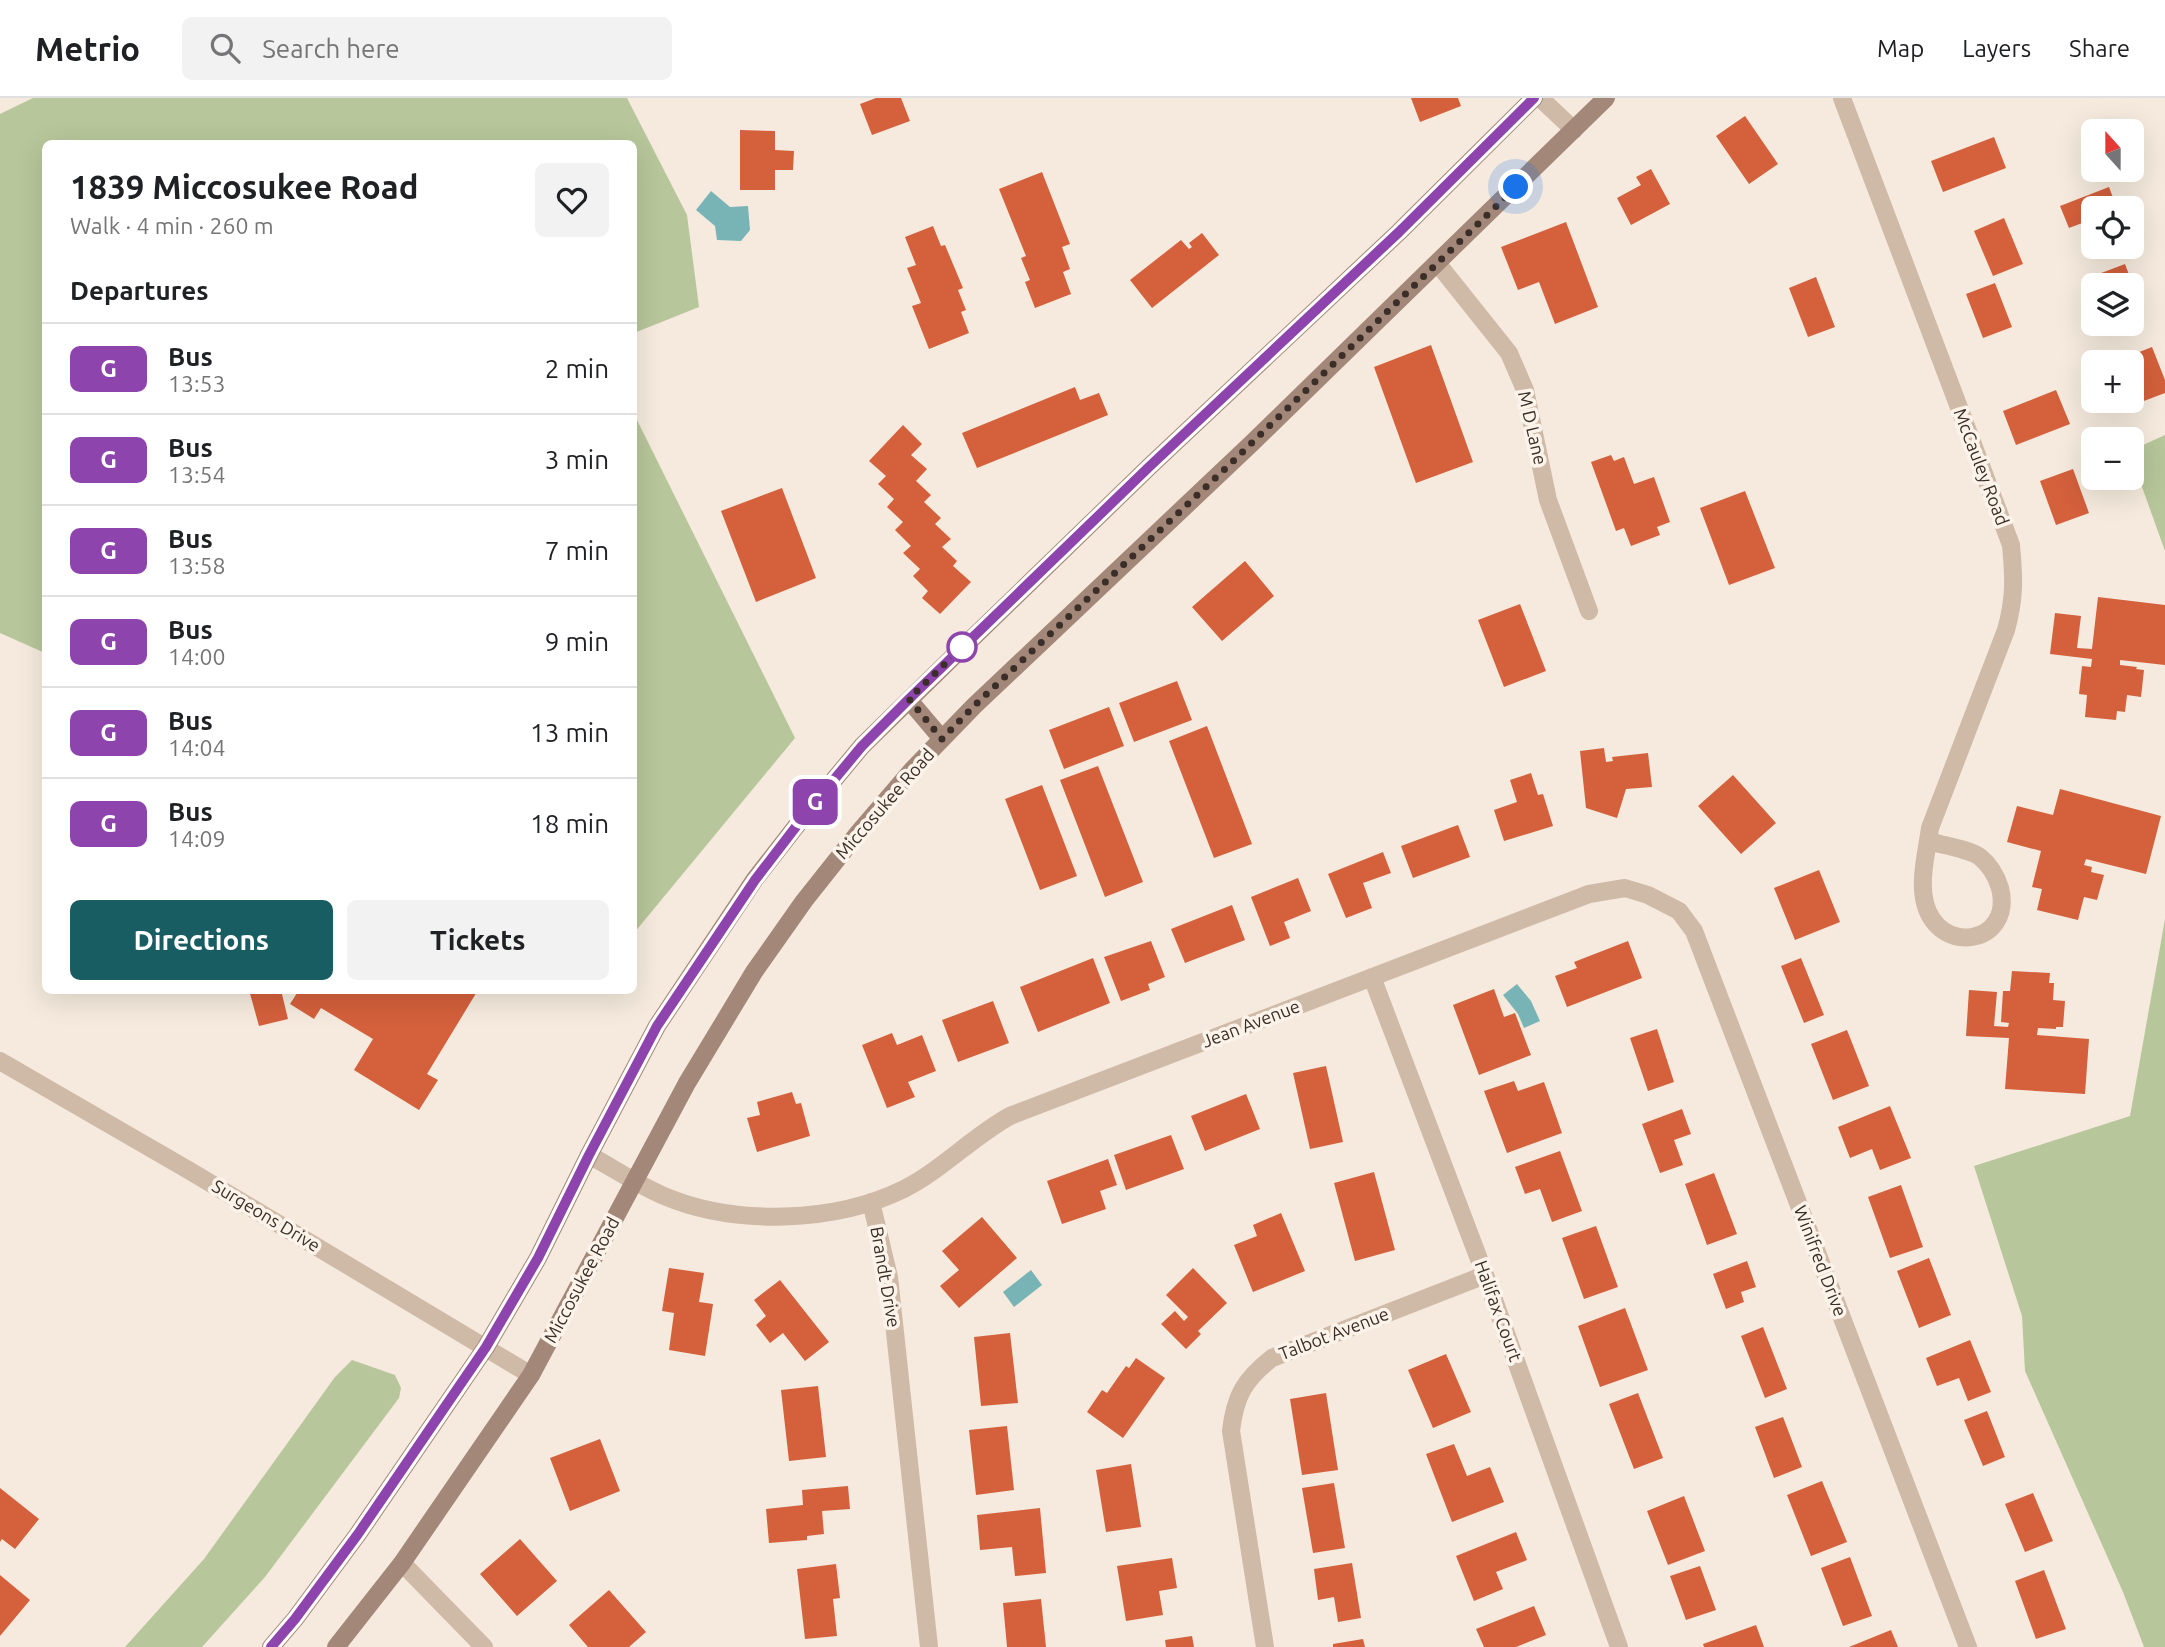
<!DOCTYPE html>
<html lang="en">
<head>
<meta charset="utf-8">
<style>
  body { margin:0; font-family:Ubuntu,sans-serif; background:#f2f2f2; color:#202124; height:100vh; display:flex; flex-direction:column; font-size:26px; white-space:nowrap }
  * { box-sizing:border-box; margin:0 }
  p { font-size:23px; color:#757577 }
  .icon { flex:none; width:38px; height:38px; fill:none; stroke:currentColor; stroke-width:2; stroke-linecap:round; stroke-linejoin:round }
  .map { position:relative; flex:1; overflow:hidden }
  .sheet { position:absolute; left:42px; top:42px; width:595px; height:854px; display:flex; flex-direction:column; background:#fff; border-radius:10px; box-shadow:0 7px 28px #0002 }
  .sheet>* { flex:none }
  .badge { padding:0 14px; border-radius:10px; font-size:24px; line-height:46px }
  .needle { width:46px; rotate:339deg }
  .fabs { position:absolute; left:2081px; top:21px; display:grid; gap:14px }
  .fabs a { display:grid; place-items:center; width:63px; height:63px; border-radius:10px; background:#fff; box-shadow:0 7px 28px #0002; font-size:35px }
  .you { position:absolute; width:35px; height:35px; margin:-18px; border:5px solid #fff; border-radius:50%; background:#1a73e8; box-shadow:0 0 0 10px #1a73e833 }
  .map>.badge { position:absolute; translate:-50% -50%; box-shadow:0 0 0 4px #fff }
  h2 { padding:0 28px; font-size:26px; line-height:63px }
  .round { display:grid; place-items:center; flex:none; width:74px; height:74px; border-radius:10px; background:#f2f2f2 }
  .summary { display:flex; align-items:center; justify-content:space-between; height:119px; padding:0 28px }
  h1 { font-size:33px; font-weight:700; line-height:52px }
  .button { display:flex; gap:14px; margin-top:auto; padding:14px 28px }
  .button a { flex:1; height:80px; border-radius:10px; background:#185d62; color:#fff; font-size:28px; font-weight:700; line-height:80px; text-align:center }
  .button a+a { background:#f2f2f2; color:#202124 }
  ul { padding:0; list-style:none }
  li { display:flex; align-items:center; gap:21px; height:91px; padding:0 28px; border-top:2px solid #e0e0e0 }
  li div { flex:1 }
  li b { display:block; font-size:26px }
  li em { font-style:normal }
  li .badge { min-width:77px; font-weight:700; text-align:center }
  header { display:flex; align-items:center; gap:42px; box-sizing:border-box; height:98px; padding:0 35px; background:#fff; border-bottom:2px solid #e0e0e0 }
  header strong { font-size:33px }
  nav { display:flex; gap:38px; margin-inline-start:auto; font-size:24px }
  .search { width:490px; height:63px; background:#f2f2f2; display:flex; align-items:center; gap:18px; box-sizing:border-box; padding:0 24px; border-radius:10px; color:#757577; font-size:26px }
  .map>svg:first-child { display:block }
  .green { fill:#b8c69b }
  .water { fill:#78b4b6 }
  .building { fill:#d4603c }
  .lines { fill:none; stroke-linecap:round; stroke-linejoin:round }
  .street { stroke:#cfb9a7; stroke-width:18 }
  .secondary { stroke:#a38778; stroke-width:18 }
  .line-casing { stroke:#fff; stroke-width:16 }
  .line { stroke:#8e44ad; stroke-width:10 }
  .walk { stroke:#3b2e28; stroke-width:7; stroke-dasharray:0 12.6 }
  .stop-dot { fill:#fff; stroke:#8e44ad; stroke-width:3.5 }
  .labels { text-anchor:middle; stroke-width:7; stroke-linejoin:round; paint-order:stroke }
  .street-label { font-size:18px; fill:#3b2e28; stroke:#fcf4ea }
</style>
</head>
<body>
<header>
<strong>Metrio</strong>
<div class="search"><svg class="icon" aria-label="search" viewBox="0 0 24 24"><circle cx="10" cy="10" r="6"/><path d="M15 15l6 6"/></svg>Search here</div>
<nav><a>Map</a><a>Layers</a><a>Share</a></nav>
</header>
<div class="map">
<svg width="2165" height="1549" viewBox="0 0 2165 1549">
  <rect width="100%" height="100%" fill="#f5eadd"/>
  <path class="green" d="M33,0H627L687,117L699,209L634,235V46H46L45,555L0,535V16Z
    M634,316L795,640L634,835Z
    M2165,337V453L2132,361V352Z
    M2165,821V1549H2144L2123,1494L2025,1273L2022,1218L1974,1068L2130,1018Z
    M352,1262L395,1277L401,1290L399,1300L265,1479L202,1549H125L204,1461L335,1279Z"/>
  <path class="water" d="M711,93L730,109L748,108L750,132L741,143L717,142L715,128L696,112Z
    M1517,886L1531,903L1540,923L1524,930L1518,916L1503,897Z
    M1031,1172L1042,1187L1014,1209L1003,1194Z"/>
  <path class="building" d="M876,0H901L910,23L872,37L860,6Z
    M1411,0H1458L1461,8L1420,24Z
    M1745,18L1778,66L1749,86L1716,38Z
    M740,32L775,33V52L794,53L793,72H775V92H740Z
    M1994,39L2006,70L1943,94L1931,63Z
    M1651,71L1670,106L1631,127L1617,100L1641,87L1636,79Z
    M1042,74L1070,146L1062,149L1070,171L1063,174L1071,196L1035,210L1025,184L1030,182L1021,160L1026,158L999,91Z
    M2109,89L2117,110H2093V121L2069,130L2060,108Z
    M2004,120L2023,166L1993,178L1974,133Z
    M1566,124L1598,209L1555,226L1539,184L1518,192L1501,149Z
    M933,128L941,148L945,147L963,190L958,192L966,212L961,214L969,235L929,251L912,208L921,205L907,170L916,167L905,139Z
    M1202,135L1219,157L1152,210L1130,182L1181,142L1189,151L1192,149L1189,145Z
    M2125,166L2137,198L2132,201V187H2100L2096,177Z
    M1816,179L1835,229L1808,239L1789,190Z
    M1995,185L2012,229L1983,240L1966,196Z
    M1431,247L1473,364L1416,385L1374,269Z
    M2152,249L2165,282V295L2136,306L2132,294V264H2120L2119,262Z
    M1075,289L1080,302L1099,295L1108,317L977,370L962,335Z
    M2056,292L2070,326L2016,347L2003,313Z
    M903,327L922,346L911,357L927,371L916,383L931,397L924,404L941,420L935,426L951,441L942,449L957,463L953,468L971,484L940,516L922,500L928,493L913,478L920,471L903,455L911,448L895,432L903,424L887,409L894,401L878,386L886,378L869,363Z
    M1611,357L1614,363L1624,359L1634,386L1654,379L1670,424L1657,429L1660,437L1631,448L1624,430L1616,433L1591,364Z
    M2073,371L2089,415L2056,427L2040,383Z
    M782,390L816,480L756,504L721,413Z
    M1745,393L1775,470L1729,487L1700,410Z
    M1245,463L1274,498L1222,543L1192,509Z
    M2098,499L2165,507V567L2120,562V567L2137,569L2136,571L2144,572L2141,599L2127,597L2125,614L2117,613L2116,622L2085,619L2087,597L2079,596L2082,568L2091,569L2092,561L2050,556L2055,515L2081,518L2077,550L2092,551Z
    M1520,506L1546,573L1504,589L1478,522Z
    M1177,583L1192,622L1134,644L1119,605Z
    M1109,609L1124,648L1064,671L1049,632Z
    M1207,628L1252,746L1214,760L1169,643Z
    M1604,650L1606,664L1613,663L1612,659L1648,655L1652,689L1626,691L1617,720L1586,710L1580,653Z
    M1098,668L1143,784L1105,799L1060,682Z
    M1531,675L1538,697L1543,696L1553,728L1504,743L1494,712L1517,704L1510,682Z
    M1733,677L1776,725L1741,756L1698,708Z
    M1042,687L1077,778L1040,792L1005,701Z
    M2060,691L2161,718L2146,776L2086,761L2084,767L2092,769L2091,774L2104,777L2097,802L2084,799L2078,822L2037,812L2042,791L2032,789L2041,753L2007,744L2017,708L2053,717Z
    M1458,727L1470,759L1413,780L1401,748Z
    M1383,754L1391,775L1363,785L1372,810L1346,820L1328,776Z
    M1819,772L1840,824L1795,842L1774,790Z
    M1298,780L1311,813L1284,824L1290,840L1270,848L1251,799Z
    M1232,807L1245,842L1185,865L1171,831Z
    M1151,843L1165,879L1148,886L1150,892L1121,903L1104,859Z
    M1628,843L1642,880L1567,909L1555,878L1577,870L1574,864Z
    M1093,860L1110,905L1038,934L1020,889Z
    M1801,860L1824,917L1804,925L1781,868Z
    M2012,873L2050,875L2049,885H2054L2053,902L2065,903L2063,929H2056V931L2038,930L2037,937L2089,941L2085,996L2005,991L2009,940L1966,938L1969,892L1997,894L1994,928L2008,929L2009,925L2001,924L2003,893H2010Z
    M1494,891L1504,919L1515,915L1531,957L1479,977L1453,907Z
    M249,892H281L288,921L259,928Z
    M299,892H478L427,976L438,982L419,1012L354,972L373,941L321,910L314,921L290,906Z
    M993,903L1009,945L958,964L942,922Z
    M1657,931L1674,984L1648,993L1630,940Z
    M1847,932L1869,988L1833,1002L1811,946Z
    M892,935L897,947L922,937L936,973L908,984L915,999L887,1010L862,947Z
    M1326,968L1343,1044L1310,1051L1293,975Z
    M1514,983L1518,993L1544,984L1562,1035L1507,1055L1484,993Z
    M792,994L796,1006L801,1005L810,1038L757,1054L747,1020L760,1017L757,1004Z
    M1246,996L1260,1031L1205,1053L1191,1018Z
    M1890,1008L1911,1060L1880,1072L1872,1051L1850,1060L1838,1029Z
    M1682,1011L1691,1036L1674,1042L1683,1067L1660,1075L1642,1026Z
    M1171,1037L1184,1071L1126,1092L1114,1057Z
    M1560,1053L1582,1113L1552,1124L1540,1091L1525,1096L1515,1069Z
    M1108,1061L1117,1087L1100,1093L1106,1111L1062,1126L1047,1083Z
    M1374,1074L1395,1152L1355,1163L1334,1085Z
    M1714,1075L1737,1136L1707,1147L1685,1086Z
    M1901,1087L1923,1149L1890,1160L1868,1099Z
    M1281,1115L1305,1173L1253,1194L1234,1147L1257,1138L1253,1127Z
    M982,1119L1017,1160L959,1210L940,1188L959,1172L942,1153Z
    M1596,1128L1618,1189L1584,1201L1562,1140Z
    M1929,1160L1951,1217L1919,1230L1897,1173Z
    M1747,1163L1756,1189L1741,1194L1744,1204L1726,1211L1713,1176Z
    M669,1170L704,1175L699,1204L713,1206L705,1258L669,1252L674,1215L662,1213Z
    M1193,1170L1227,1205L1198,1233L1201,1236L1186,1251L1161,1226L1175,1213L1184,1223L1188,1219L1166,1197Z
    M780,1182L829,1244L805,1263L783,1235L770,1245L756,1227L766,1218L754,1202Z
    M1625,1210L1648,1272L1600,1289L1578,1228Z
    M1763,1229L1787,1291L1765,1300L1741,1238Z
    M1010,1235L1018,1305L981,1308L974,1239Z
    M1970,1242L1991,1294L1968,1303L1959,1280L1937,1288L1926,1260Z
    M1446,1256L1471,1314L1433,1330L1408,1272Z
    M1136,1260L1165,1280L1123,1340L1087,1314L1102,1292L1107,1295L1126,1268L1129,1270Z
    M818,1288L826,1359L789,1363L781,1292Z
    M1326,1295L1338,1372L1302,1377L1290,1301Z
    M1638,1295L1663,1360L1634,1371L1609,1306Z
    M1987,1313L2005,1359L1983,1368L1964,1322Z
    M1783,1319L1802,1369L1774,1380L1755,1329Z
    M1007,1328L1014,1392L976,1397L969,1332Z
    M600,1341L620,1393L570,1413L550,1360Z
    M1454,1346L1467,1378L1490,1369L1504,1404L1452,1424L1426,1356Z
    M1131,1366L1141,1429L1106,1434L1096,1372Z
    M1822,1383L1847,1444L1811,1458L1787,1397Z
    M1334,1385L1345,1450L1313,1455L1302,1390Z
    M848,1388L850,1411L822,1413L824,1436L807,1438V1442L769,1445L766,1411L803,1407L802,1392Z
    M0,1390L39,1421L15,1451L2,1441L0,1444Z
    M2033,1395L2053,1443L2025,1454L2005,1406Z
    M1684,1398L1705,1453L1668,1467L1647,1413Z
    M1040,1410L1046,1475L1015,1478L1012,1449L980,1452L977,1417Z
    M1516,1434L1527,1462L1496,1474L1503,1491L1474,1503L1456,1458Z
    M520,1441L557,1483L517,1518L480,1476Z
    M1850,1459L1872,1518L1843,1528L1821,1470Z
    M1172,1460L1177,1490L1159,1493L1163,1517L1126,1523L1117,1468Z
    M1352,1465L1361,1520L1338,1524L1334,1499L1318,1502L1314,1471Z
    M836,1466L840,1500L833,1501L837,1538L805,1541L797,1471Z
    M1700,1468L1716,1512L1686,1522L1670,1478Z
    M2044,1472L2066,1531L2036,1541L2015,1483Z
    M0,1477L30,1502L0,1538Z
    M609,1492L646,1534L629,1549H588L569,1527Z
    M1041,1501L1046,1549H1007L1003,1505Z
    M1534,1508L1546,1537L1516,1549H1484L1476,1531Z
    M1756,1527L1764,1549H1704L1703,1546Z
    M1891,1532L1898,1549H1849Z
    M1192,1538L1194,1549H1166L1165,1542Z
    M1363,1541L1365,1549H1333V1546Z"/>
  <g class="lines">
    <path class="street" d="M1540,0L1574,32
      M1842,0L2011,447C2014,479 2015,500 2006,532L1930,730C1927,753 1919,782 1925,805C1939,859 2014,846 2000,790C1996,777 1990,767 1980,759C1969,751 1942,747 1928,743
      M1438,166L1509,255L1525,292L1548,402L1589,513
      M1372,879L1485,1177L1619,1549
      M0,963L190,1073L531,1277
      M589,1057C613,1070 638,1087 664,1098C735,1128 835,1125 904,1091C943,1071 972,1039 1010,1018L1589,796L1625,790L1648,797L1679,813L1694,833L1968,1549
      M871,1104L889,1179L929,1549
      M402,1465L484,1549
      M1265,1549L1231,1333C1235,1298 1244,1282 1272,1260L1485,1177"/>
    <path class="secondary" d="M909,602L942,641
      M271,1549L295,1521L358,1436L486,1249L538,1160L589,1057L657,928L755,781L808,713L862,648L955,557L1150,368L1399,134L1534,0
      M336,1549L402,1465L531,1277L687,985L754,874L804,803L858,735L912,672L974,608L1252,345L1606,0"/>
  </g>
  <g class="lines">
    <defs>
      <path id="line" d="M271,1549L295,1521L358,1436L486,1249L538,1160L589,1057L657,928L755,782L808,713L862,648L909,601L1150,368L1399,134L1534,0"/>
    </defs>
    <use href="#line" class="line-casing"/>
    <use href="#line" class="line"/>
    <path class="walk" d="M962,549L909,601L942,641L974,608L1228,368L1516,89"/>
  </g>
  <circle class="stop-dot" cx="962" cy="549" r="14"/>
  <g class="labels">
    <g class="street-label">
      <text transform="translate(1532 330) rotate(77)" y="6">M D Lane</text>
      <text transform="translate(1981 369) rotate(69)" y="6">McCauley Road</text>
      <text transform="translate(885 706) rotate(-49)" y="6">Miccosukee Road</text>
      <text transform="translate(1251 926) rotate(-21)" y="6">Jean Avenue</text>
      <text transform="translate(266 1118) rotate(31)" y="6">Surgeons Drive</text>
      <text transform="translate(1820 1163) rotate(69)" y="6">Winifred Drive</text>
      <text transform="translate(885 1179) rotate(80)" y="6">Brandt Drive</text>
      <text transform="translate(582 1182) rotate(-62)" y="6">Miccosukee Road</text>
      <text transform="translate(1498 1213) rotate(70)" y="6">Halifax Court</text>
      <text transform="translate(1334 1236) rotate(-21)" y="6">Talbot Avenue</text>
    </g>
  </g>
</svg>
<div class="fabs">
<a><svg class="needle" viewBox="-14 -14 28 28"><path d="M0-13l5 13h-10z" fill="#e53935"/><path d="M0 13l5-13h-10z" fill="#757577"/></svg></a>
<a><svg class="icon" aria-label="locate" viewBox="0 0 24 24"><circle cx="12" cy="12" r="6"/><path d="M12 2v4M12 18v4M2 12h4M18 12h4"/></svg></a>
<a><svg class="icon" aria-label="layers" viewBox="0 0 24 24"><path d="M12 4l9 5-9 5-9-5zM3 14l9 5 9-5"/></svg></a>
<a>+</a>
<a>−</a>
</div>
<div class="you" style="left:1516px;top:89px"></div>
<b class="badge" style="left:815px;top:704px;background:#8e44ad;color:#fff">G</b>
<section class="sheet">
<div class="summary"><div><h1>1839 Miccosukee Road</h1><p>Walk · 4 min · 260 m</p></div><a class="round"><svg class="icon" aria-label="heart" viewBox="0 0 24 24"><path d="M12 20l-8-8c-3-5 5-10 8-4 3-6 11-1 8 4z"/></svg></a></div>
<h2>Departures</h2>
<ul>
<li><span class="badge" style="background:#8e44ad;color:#fff">G</span><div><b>Bus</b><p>13:53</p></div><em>2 min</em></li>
<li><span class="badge" style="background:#8e44ad;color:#fff">G</span><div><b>Bus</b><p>13:54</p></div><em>3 min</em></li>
<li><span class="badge" style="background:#8e44ad;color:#fff">G</span><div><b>Bus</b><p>13:58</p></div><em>7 min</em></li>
<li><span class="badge" style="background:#8e44ad;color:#fff">G</span><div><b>Bus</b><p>14:00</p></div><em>9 min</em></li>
<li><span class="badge" style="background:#8e44ad;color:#fff">G</span><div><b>Bus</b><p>14:04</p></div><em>13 min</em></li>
<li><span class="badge" style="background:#8e44ad;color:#fff">G</span><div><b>Bus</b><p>14:09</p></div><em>18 min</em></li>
</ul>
<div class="button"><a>Directions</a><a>Tickets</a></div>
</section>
</div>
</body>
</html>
